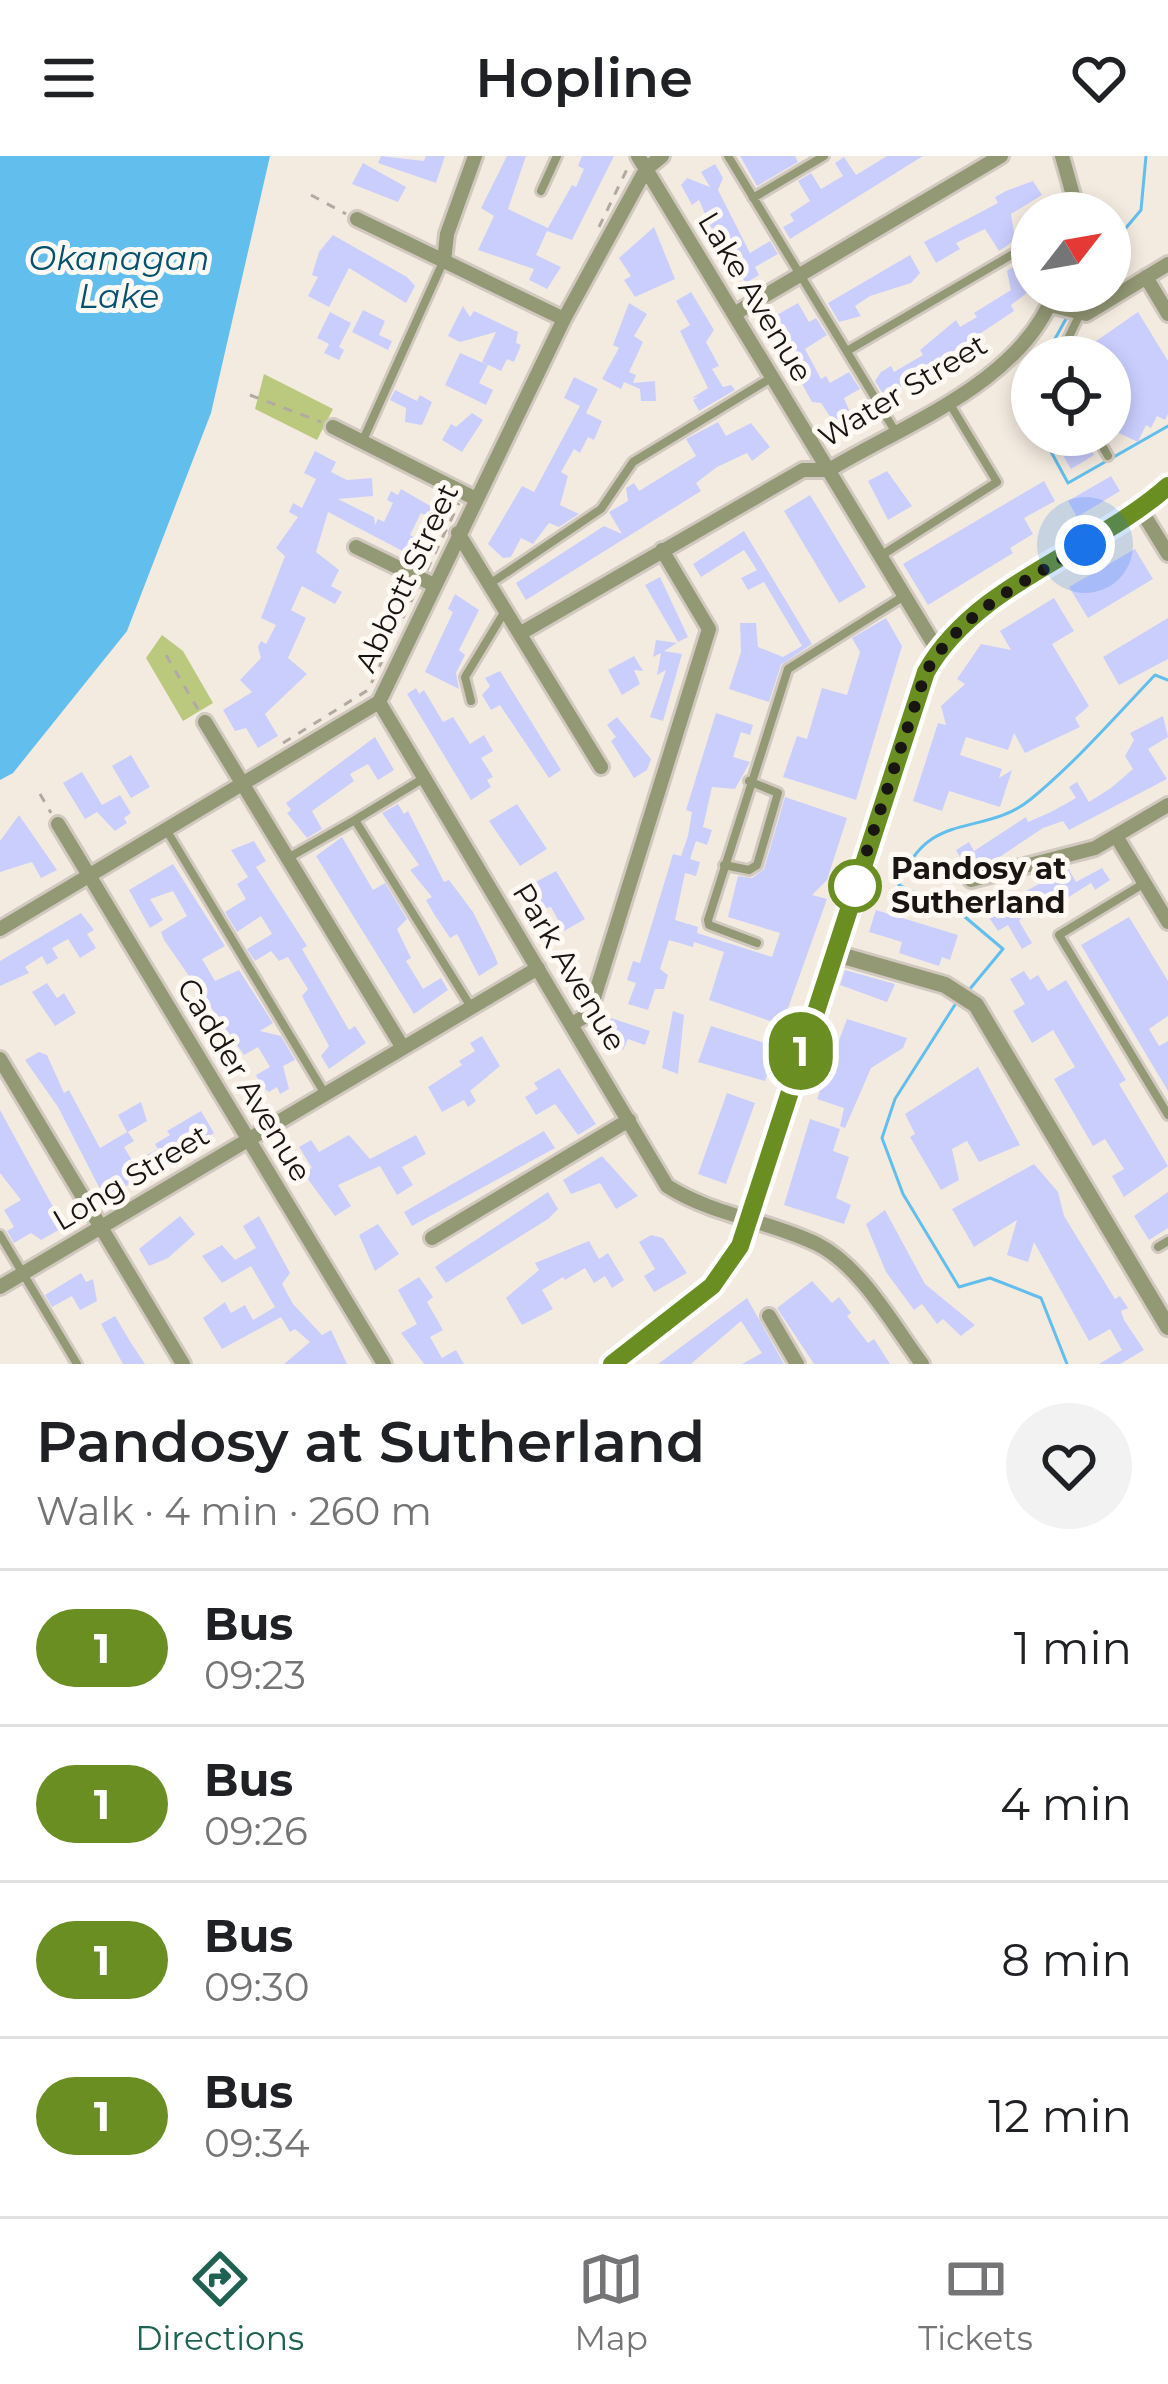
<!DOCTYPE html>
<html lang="en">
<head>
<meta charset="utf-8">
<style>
  body { margin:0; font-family:Montserrat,sans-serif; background:#f2f2f2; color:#202124; height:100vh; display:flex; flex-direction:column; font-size:45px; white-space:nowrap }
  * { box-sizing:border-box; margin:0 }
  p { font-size:39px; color:#757577 }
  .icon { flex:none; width:66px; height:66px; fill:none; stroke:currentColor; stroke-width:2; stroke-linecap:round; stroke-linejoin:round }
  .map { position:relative; height:1208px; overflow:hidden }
  .drawer { display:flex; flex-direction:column; background:#fff; flex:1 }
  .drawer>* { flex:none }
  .badge { padding:0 24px; border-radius:39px; font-size:42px; line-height:78px }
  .needle { width:78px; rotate:59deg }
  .tools { position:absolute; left:1011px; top:36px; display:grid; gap:24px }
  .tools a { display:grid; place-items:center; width:120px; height:120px; border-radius:50%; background:#fff; box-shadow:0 6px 18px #0003; font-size:60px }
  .you { position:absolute; width:60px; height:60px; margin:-30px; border:9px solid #fff; border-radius:50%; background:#1a73e8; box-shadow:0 0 0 18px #1a73e833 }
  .map>.badge { position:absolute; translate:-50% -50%; box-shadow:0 0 0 6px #fff }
  .round { display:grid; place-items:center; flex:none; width:126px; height:126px; border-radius:63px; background:#f2f2f2 }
  .headline { display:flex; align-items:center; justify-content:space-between; height:204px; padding:0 36px }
  h1 { font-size:57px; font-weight:600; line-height:90px }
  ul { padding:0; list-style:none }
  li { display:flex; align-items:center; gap:36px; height:156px; padding:0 36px; border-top:3px solid #e0e0e0 }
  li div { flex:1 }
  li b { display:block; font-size:45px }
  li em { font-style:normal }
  li .badge { min-width:132px; font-weight:700; text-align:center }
  header { display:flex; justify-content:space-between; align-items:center; height:156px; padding:0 36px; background:#fff; font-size:54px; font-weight:600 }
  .tab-bar { display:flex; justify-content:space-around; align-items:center; height:168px; border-top:3px solid #e0e0e0; background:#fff; font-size:33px; color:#757577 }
  .tab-bar a { display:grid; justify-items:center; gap:6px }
  .tab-bar .active { color:#1f6252 }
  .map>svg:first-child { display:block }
  .green { fill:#bac97e }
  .water { fill:#62beec }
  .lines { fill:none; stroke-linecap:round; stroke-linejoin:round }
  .stream { stroke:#62beec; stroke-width:3 }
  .building { fill:#cacefd }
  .service-casing { stroke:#d1c9bf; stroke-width:14 }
  .minor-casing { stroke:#d1c9bf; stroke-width:20 }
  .tertiary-casing { stroke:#d1c9bf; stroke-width:22 }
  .secondary-casing { stroke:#d1c9bf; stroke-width:24 }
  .path { stroke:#b2aaa2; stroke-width:3; stroke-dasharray:9 9; stroke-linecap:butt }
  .service { stroke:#939875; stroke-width:8 }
  .minor { stroke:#939875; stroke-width:14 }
  .tertiary { stroke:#939875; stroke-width:16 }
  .secondary { stroke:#686f3b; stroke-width:18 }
  .line-casing { stroke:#fff; stroke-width:27 }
  .line { stroke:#6b8e23; stroke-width:18 }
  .walk { stroke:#181512; stroke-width:12; stroke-dasharray:0 21.6 }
  .stop-dot { fill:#fff; stroke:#6b8e23; stroke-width:6 }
  .labels { text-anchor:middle; stroke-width:10; stroke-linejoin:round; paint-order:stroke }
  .street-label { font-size:30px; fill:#181512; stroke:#fff9f3 }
  .stop-label { font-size:30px; font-weight:bold; fill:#181512; stroke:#fff9f3; text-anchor:start }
  .water-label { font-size:33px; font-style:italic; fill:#015170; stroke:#fff9f3 }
</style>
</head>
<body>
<header><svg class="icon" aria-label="menu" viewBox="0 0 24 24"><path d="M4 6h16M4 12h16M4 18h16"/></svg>Hopline<svg class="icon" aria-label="heart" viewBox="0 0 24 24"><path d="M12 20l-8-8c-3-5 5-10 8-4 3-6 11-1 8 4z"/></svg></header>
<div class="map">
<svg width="1168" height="1208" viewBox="0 0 1168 1208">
  <rect width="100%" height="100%" fill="#f4ebe0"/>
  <path class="green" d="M264,218L333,253L317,284L255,253Z
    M162,479L183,495L213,547L183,565L146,502Z"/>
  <path class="water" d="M0,0H270L211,257L127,475L13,617L0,624Z"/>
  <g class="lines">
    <path class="stream" d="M1110,91L1141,54L1146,0
      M1075,147L1081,135
      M1045,201L1067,161
      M1032,228L1026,250L1032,261
      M1042,279L1068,327L1168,270
      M969,834L1003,793L965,761L899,729C928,651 982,683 1031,643C1076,606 1115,561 1155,519L1168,524
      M958,844L895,943L882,982L903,1038L959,1131L990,1122L1041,1142L1067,1208"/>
  </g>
  <path class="building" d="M381,0L424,5L426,0H445L436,27L378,7Z
    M507,0H526L508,53L548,72L572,29L576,31L584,13L578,10L582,0H614L572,84L547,75L536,99L561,111L547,133L529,124L534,113L478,94L494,60L481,52Z
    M740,0H795L798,6L757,30Z
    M887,0H923L790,83L783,71L794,65L790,58L810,45L798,25L811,17L821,33L843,20L835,7L844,1L856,19Z
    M363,7L406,31L398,46L352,28Z
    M715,8L723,22L718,34L750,97L770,85L778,98L755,111L759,119L746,127L717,85L699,44L692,49L681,29L687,22L710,31L701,16Z
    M1033,25L1042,39L1011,58L1015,83L1008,89L999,95L985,73L956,87L960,93L936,107L924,86L998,47L995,41L1006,35Z
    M654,71L675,123L635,141L624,124L631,120L619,102Z
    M333,79L407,121L415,130L406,147L349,112L329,151L308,140L318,121L312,119L319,96Z
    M910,99L920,117L911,127L870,140L855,150L861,160L839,166L828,147Z
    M1016,109L1031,134L1011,149L1014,155L885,241L875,225L881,216L891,210L894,216L923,199L920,194L956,164L960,171L977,161L974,157L1011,134L1007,115Z
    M691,136L714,174L706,186L719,210L712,213L723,231L731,229L735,234L699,255L693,244L698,241L692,242L708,232L680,175L690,169L676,145Z
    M629,147L647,158L634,180L643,186L629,216L636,219L633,227L655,225L656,245H641L640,233L624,226L621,233L602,223L619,192L613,189Z
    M798,147L809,166L816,162L827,179L805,193L821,223L826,220L830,227L849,216L860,233L844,242L857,273L844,281L821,247L812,246L792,210L797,207L768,164Z
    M463,150L470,161L474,155L518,176L516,187L521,189L514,206L507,203L501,215L482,206L496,176L460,186L448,180Z
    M363,154L385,165L379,179L392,185L388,194L352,176Z
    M330,156L351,167L339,191L344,194L339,204L324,197L329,188L317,182Z
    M1138,156L1168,205V258L1165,264L1157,260L1151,272L1146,269L1138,286L1110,273V201H1073Z
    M460,197L488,209L479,227L493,234L486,249L445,229Z
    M574,221L598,233L586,257L602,265L594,284L588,281L580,297L574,293L561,316L568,320L560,349L579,358L559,371L549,367L533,388L521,382L511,401L503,402L488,388L522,330L534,336L580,250L564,242Z
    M395,234L417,245L420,239L432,246L422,269L405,266L406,252L390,244Z
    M472,257L483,264L462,296L442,284L451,268L456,271Z
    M718,266L726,280L751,267L770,291L752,305L747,297L717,311L696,327L701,335L526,444L516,427L604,370L622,378L609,356L628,345L626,332L634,327L639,335L696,300L686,283Z
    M1051,279H1082L1094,299L1071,313Z
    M315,295L336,306L331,316L347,324L372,322L373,340L338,343L374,361L375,369L378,363L384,366L393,347L387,344L391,335L398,339L401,333L432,351L427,360L421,357L410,379L421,385L412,400L328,356L316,396L339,414L331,430L342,436L335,448L302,430L291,454L306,462L288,502L307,518L265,558L278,580L258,592L246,572L235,575L223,554L252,536L240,524L261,502L258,491L261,485L266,488L276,469L261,462L285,400L276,392L298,361L289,356L293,347L302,352L316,323L304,317Z
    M887,315L912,350L888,364L868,325Z
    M1111,320L1120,335L1077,361L1068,345Z
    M1044,325L1055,345L1024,362L1033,378L1010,392L1013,397L928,449L903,408Z
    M810,339L866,431L839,447L784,355Z
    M744,375L812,488L781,509L769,546L729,533L741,496L740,467H756L758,491L783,501L802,490L764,426L748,434L741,422L757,414L744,394L701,421L693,408Z
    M1135,393L1153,423L1088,462L1069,431Z
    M660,421L688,481L678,486L645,429Z
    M455,438L479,454L459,494L465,499L456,517L459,533L425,516L453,456L448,453Z
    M1054,442L1074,475L1052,488L1089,550L1075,562L1080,571L1025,597L1014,577L1008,594L966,581L960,599L1002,613L999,622L1012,614L1000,651L949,635L942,655L913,645L938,567L946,569L941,550L965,528L957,523L968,507L981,488L1011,494L1000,475Z
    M886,462L902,490L856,644L783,621L797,580L807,583L822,532L847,539L860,496L852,482Z
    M1168,462V503L1119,529L1103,501Z
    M656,484L677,487L664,495L682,498L663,565L650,561L666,514L657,519L661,497L653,501Z
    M634,500L643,515L634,514L640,528L622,539L608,514Z
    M500,515L561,614L549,622L500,549L491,554L482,539L490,530L485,522Z
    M416,532L419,538L424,534L443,566L453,561L470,588L484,579L493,595L481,602L493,621L487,624L491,631L471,644L407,538Z
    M716,557L753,569L750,579L741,576L733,601L750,606L735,633L712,631L703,671L712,674L707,689L696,685L690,703L700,706L696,720L685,717L675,764L698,771L697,777L772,801L780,777L728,761L738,720L752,722L764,713L785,641L847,662L827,724L812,739L827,743L782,869L709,844L724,796L694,786L693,791L669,784L660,813L668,819L664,833H655L648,854L628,848L636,827L627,824L633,805L640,807L673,698L681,700L688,680L692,656L686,654Z
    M1163,560L1168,581L1148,593L1167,623L1069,674L1063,665L1043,672L998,702L967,714L956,694L969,686L974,695L1026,661L1028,666L1051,656L1076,642L1069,631L1077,626L1089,646L1111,632L1133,613L1125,600L1134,584L1130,577Z
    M617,561L651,603L647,614L634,622L611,585L616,581L607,569Z
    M375,581L394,614L378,624L368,608L350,618L354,625L312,655L322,673L307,682L287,657L291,654L286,647Z
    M131,599L150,631L131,642L112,610Z
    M82,616L102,649L120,639L131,657L124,662L127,667L115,675L97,656L85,663L63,627Z
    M398,648L404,658L408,655L444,726L449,724L473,756L495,800L498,808L479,820L457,778L450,782L434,758L426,744L432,741L410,714L419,709L382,657Z
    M517,648L547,693L520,710L489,665Z
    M19,659L57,714L41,722L32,706L0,716V685Z
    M342,681L373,734L385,727L407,763L397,773L411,802L406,805L423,833L441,822L448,834L414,858L316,700Z
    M254,685L266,705L256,711L307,790L302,793L349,874L355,870L366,887L329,913L321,900L329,890L302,840L308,833L288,801L279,805L271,795L255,805L247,793L272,778L261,760L237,776L225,756L246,743L237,728L248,721L231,694Z
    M173,708L225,790L202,803L215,825L239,814L273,867L260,875L281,880L295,904L283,910L289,933L280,938L277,931L269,936L262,931L256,919L270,911L258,891L244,899L164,784L161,776L187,760L173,735L150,743L163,764L150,772L129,734Z
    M1068,712L1076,726L1102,712L1110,724L1095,734L1091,727L1064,744L1053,735L1033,748L1019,765L1032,787L1022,793L1008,769L998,775L986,757Z
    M556,715L585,763L564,775L551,751L539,753L532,728Z
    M876,754L958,779L950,804L942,801L939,810L899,797L902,786L869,776Z
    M81,757L94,774L87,778L96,792L80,802L68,783L52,792L58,802L47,809L42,800L25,811L29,817L0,830V805Z
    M1129,761L1168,825V860L1149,873L1159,890L1168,885V935L1081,789Z
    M845,814L895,828L887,846L840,829Z
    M1024,815L1030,824L1038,819L1048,835L1066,824L1126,924L1119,928L1168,1010L1124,1041L1112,1020L1124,1013L1105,983L1093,990L1054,923L1075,911L1053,874L1032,887L1013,855L1025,848L1010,823Z
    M47,827L57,842L64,837L76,857L55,870L32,836Z
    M673,855L684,859L678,918L662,912Z
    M611,862L650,875L645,889L628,883L623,894L615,891L605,876Z
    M847,863L907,882L903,892L871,912L845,972L840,970L844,952L817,943Z
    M711,870L777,891L765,925L698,906Z
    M482,880L500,910L470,935L476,945L468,951L464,944L442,956L428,931L462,909L459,905L475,895L470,887Z
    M39,896L47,899L64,937L69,934L100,992L127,976L118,959L141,946L147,965L128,976L134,985L124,991L133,1006L158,993L155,988L170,979L167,975L201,955L214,977L105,1043L58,951L25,904Z
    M978,911L1020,989L979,1006L967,985L952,993L959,1024L941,1034L910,981L915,978L905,958Z
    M559,912L596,968L578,979L555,948L536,959L525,941L538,933L534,927Z
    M727,937L755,947L726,1028L698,1018Z
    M0,954L64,1071L41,1084L31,1077L14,1087L7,1075L14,1071L4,1054L21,1044L0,1017Z
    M810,963L840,973L833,995L849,1001L836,1042L851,1049L844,1068L784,1049Z
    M544,975L555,992L412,1070L404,1056Z
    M349,979L370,1003L416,979L426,998L402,1011L413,1029L397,1039L380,1010L338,1029L351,1050L335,1060L307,1022L304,1016L312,1012L299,991L311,984L319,996Z
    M602,1000L638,1040L616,1053L600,1027L571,1038L563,1024Z
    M1034,1008L1058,1036L1064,1060L1115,1143L1120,1140L1128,1152L1121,1155L1124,1164L1144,1194L1120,1208H1099L1122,1194L1110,1173L1089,1185L1034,1086L1028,1106L1007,1099L1017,1064L974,1091L952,1053Z
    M548,1036L558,1053L548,1063L446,1127L435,1111Z
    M1168,1036V1072L1149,1084L1134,1060Z
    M885,1054L925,1128L975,1169L961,1180L943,1163L937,1168L922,1148L914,1154L886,1116L866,1068Z
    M180,1060L195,1078L168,1102L149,1110L139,1093Z
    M259,1060L290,1117L282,1128L293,1148L322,1179L331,1174L347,1208H284L310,1186L295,1173L290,1176L281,1161L222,1193L214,1180L203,1162L225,1146L231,1157L245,1149L253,1164L275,1151L251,1110L222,1127L202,1100L222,1089L235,1104L256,1092L243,1070Z
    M378,1068L399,1098L375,1115L359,1079Z
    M651,1079L663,1082L687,1117L654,1136L644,1120L655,1113L639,1086Z
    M589,1085L599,1103L608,1097L624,1124L612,1132L605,1120L594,1127L585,1112L565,1124L563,1121L542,1134L553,1153L522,1169L506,1142L539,1114L535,1107Z
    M81,1117L86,1126L93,1123L97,1145L80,1154L72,1140L52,1151L45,1139Z
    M419,1121L433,1141L427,1146L443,1174L430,1181L442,1202L456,1194L464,1208H424L401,1177L417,1168L398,1134Z
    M812,1125L832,1147L839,1141L851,1157L847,1160L868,1187L874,1183L890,1208H814L777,1152Z
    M747,1142L784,1208H742L762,1197L741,1165L691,1208H658Z
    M115,1160L131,1187L145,1208H123L101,1168Z"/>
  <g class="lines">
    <defs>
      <path id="service" d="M728,0L895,275
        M541,35L557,0
        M753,42L824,0
        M847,195L1032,87
        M1059,201L1080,158
        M1096,279L1108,300
        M363,284L443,106
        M882,399L997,326L948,245
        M491,427L601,353L633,306L771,222
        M471,545L465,521L505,455
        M355,664L424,622
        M167,675L325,938
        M288,702L355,664L471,851
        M724,709L749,714L757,709L778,637L749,625
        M1143,728L1059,779L1168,959
        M757,787L709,769L708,764L788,513L904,440
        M0,1079L77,1208
        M1158,1091L1168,1085"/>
      <path id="minor" d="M638,0L938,495
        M1062,0L1078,57
        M357,63L564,163
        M444,105L447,78L475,0
        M1146,121L1168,158
        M1050,149L1086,158L1168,108
        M734,158L1001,0
        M333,271L474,342
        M1141,354L1168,398
        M458,377L601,611
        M356,391L434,429
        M521,477L803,314H829C907,267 1022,226 1055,135
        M379,546L667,1030C714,1060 768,1064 817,1088C861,1110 893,1169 922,1208
        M205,566L403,892
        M58,668L384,1208
        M1116,680L1168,766
        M971,724L1095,692L1168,649
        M0,773L379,546L564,163L646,13L662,0
        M572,868L589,858L709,473L662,394
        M0,903L183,1208
        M432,1082L629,964
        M0,1131L538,812
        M769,1160L797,1208"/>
      <path id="tertiary" d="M833,797L945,829L976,849L1168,1171"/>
      <path id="secondary" d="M612,1208L712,1129L740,1090L927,516C977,427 1094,397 1168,330"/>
    </defs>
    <use href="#service" class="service-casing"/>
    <use href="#minor" class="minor-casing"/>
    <use href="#tertiary" class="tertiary-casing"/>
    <use href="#secondary" class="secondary-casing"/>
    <path class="path" d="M311,39L346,58
      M599,71L629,9
      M250,239L321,266
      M427,414L459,347
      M166,499L199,555
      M283,587L368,534L417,433
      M40,638L51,657"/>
    <use href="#service" class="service"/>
    <use href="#minor" class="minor"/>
    <use href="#tertiary" class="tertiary"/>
    <use href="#secondary" class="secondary"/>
  </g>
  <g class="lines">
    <defs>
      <path id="line" d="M612,1208L712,1130L740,1090L926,516C976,427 1094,396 1168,330"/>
    </defs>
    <use href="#line" class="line-casing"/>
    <use href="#line" class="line"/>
    <path class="walk" d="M855,730L851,743L926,516C961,455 1027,425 1085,389"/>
  </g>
  <circle class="stop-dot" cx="855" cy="730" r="24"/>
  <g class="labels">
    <g class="street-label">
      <text transform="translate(755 141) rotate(59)" y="10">Lake Avenue</text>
      <text transform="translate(903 235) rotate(-31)" y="10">Water Street</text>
      <text transform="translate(407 422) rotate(-65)" y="10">Abbott Street</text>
      <text transform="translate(569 811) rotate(59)" y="10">Park Avenue</text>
      <text transform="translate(244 924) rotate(59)" y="10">Cadder Avenue</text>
      <text transform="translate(131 1022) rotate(-31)" y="10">Long Street</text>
    </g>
    <g class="stop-label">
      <text x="891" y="723">Pandosy at<tspan x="891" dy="34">Sutherland</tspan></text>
    </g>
    <g class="water-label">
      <text x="119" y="114">Okanagan<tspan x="119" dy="38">Lake</tspan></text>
    </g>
  </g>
</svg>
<div class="tools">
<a><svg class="needle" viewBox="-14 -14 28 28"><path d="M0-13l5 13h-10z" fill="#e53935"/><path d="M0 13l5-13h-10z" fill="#757577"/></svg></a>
<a><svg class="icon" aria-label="locate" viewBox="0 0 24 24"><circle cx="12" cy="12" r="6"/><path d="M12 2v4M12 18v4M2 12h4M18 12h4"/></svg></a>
</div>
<div class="you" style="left:1085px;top:389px"></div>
<b class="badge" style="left:801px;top:895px;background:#6b8e23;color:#fff">1</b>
</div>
<section class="drawer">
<div class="headline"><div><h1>Pandosy at Sutherland</h1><p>Walk · 4 min · 260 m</p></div><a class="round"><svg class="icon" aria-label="heart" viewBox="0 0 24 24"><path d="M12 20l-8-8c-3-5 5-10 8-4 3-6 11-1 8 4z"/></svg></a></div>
<ul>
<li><span class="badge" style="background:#6b8e23;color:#fff">1</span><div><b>Bus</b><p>09:23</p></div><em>1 min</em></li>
<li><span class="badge" style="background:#6b8e23;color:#fff">1</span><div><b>Bus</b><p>09:26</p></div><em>4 min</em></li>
<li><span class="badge" style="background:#6b8e23;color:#fff">1</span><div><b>Bus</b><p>09:30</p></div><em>8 min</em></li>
<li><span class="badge" style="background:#6b8e23;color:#fff">1</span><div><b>Bus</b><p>09:34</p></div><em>12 min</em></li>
</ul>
</section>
<nav class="tab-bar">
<a class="active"><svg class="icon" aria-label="directions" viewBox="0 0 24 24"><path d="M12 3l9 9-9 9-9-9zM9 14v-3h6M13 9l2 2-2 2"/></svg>Directions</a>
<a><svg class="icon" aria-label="map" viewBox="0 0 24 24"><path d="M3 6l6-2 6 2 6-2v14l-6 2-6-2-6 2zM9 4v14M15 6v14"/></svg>Map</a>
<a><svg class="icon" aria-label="tickets" viewBox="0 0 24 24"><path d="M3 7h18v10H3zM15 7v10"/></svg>Tickets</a>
</nav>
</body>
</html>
